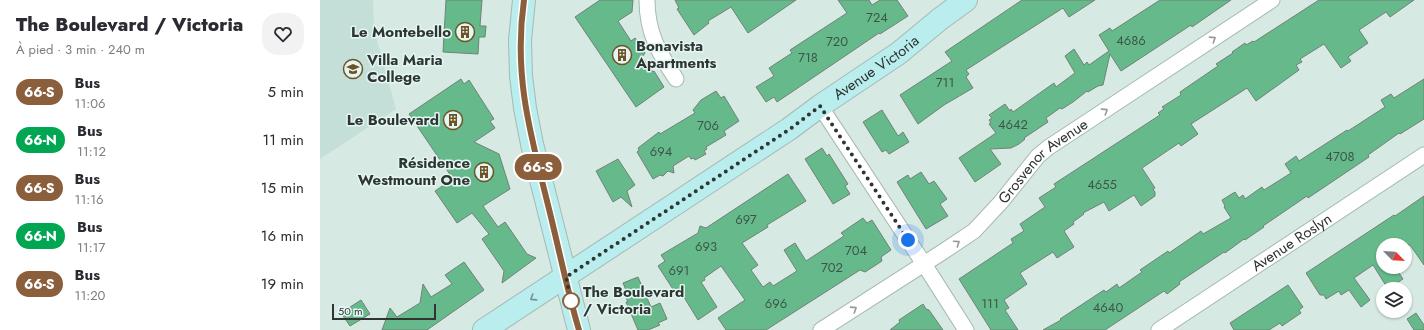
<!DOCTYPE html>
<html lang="fr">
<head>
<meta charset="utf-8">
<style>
  body { margin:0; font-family:Jost,sans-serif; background:#f2f2f3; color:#2b2b33; height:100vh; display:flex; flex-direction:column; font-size:15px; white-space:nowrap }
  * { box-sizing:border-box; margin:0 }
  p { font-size:13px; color:#7c7c81 }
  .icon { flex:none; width:22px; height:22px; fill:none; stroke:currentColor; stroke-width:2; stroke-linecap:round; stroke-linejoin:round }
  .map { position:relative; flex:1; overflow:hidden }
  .panel { display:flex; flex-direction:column; background:#fff; width:320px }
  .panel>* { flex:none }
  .badge { padding:0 8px; border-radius:13px; font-size:14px; line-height:26px }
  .needle { width:26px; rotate:114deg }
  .buttons { position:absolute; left:1056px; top:238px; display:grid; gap:8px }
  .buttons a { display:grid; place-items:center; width:36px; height:36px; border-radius:50%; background:#fff; box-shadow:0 1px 3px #0004; font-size:20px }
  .scale { position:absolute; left:12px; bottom:10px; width:104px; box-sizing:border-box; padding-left:4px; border:2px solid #2e3533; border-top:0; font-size:11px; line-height:14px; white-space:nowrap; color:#2e3533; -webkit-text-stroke:3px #e3f6f1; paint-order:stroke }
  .you { position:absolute; width:20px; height:20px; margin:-10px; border:3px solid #fff; border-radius:50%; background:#1a73e8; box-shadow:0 0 0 6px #1a73e833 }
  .map>.badge { position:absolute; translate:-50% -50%; box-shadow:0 0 0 2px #fff }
  .round { display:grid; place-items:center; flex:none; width:42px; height:42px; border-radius:16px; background:#f2f2f3 }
  .head { display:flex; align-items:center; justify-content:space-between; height:68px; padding:0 16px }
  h1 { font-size:19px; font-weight:800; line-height:30px }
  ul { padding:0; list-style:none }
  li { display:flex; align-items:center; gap:12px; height:48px; padding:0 16px }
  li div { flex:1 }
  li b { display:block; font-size:15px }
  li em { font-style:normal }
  li .badge { min-width:44px; font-weight:700; text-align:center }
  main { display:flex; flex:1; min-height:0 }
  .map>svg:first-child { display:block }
  .built { fill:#c4dfd8 }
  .building { fill:#66b98a; stroke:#738178 }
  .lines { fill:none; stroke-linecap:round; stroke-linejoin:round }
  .street-casing { stroke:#a8b9b4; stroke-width:17 }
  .secondary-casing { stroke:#a8b9b4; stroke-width:24 }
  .street { stroke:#fff; stroke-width:15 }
  .secondary { stroke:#b9edee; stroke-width:22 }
  .oneway { stroke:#969a99 }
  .oneway2 { stroke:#749190 }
  .line-casing { stroke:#fff; stroke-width:9 }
  .line { stroke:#8b5e3c; stroke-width:6 }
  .walk { stroke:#2e3533; stroke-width:4; stroke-dasharray:0 7.2 }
  .stop-dot { fill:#fff; stroke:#8b5e3c; stroke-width:2 }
  .labels { text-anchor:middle; stroke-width:3; stroke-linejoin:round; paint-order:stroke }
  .number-label { font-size:13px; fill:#3c5649 }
  .poi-label { font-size:15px; font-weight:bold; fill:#2e3533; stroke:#e3f6f1; text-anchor:end }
  .street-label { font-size:15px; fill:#2e3533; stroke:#e3f6f1 }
  .stop-label { font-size:15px; font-weight:bold; fill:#2e3533; stroke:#e3f6f1; text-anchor:start }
</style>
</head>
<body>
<main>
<section class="panel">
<div class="head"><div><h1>The Boulevard / Victoria</h1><p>À pied · 3 min · 240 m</p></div><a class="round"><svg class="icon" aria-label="heart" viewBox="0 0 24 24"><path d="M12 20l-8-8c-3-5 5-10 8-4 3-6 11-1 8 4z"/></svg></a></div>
<ul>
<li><span class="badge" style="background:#8b5e3c;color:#fff">66-S</span><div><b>Bus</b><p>11:06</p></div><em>5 min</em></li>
<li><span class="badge" style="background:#00a651;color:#fff">66-N</span><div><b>Bus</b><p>11:12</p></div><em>11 min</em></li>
<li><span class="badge" style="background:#8b5e3c;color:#fff">66-S</span><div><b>Bus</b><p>11:16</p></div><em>15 min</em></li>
<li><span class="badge" style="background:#00a651;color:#fff">66-N</span><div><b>Bus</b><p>11:17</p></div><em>16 min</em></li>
<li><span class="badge" style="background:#8b5e3c;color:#fff">66-S</span><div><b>Bus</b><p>11:20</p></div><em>19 min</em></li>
</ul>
</section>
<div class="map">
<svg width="1104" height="330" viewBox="0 0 1104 330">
  <rect width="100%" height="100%" fill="#d6e9e3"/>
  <path class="built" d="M0,0H53L54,30L76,109L0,159Z"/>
  <path class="building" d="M126,0H162L160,26H166L165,37H159L158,54L123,52Z
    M280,0H313L312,12L298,21L311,41L315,38L325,53L322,57L333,72L334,71L344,87L316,107L255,17Z
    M355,0H476L428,33L411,7L388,21L389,23L374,35L357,9L359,8Z
    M518,0H549L552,5L560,0H577L588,16L560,34L559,33L457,102L454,97L446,102L436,87L454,76L449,68L472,53L470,50L527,13Z
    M702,0H775L749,17L743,8L646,70L649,74L646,77L653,88L624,105L598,124L580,95L632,61L625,52Z
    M840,0H911L872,27L871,25L801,71L790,54L783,85L778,86L768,92L767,91L753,102L742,109L740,108L726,118L728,122L704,138L705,139L699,144L691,148L670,149L681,164L655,182L639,158L676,133L669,124L671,123L669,120L672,118L669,115L685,104L690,111L691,109L693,112L734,83L736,87L755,73L745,56L754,49L764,65L767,62L769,65L789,51L779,35L790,28L792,31Z
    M999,0H1094L1070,17L1066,12L1039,30L1048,43L1028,57L1031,61L1021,68L1004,44L980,59L982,62L976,65L979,70L936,101L927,88L871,124L878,134L861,146L859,143L822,168L835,188L833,189L835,192V196L821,206L814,195L789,211L784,202L763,213L764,214L753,222L754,224L744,231L754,247L737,258L733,252L700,273L707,284L684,300L689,308L685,310L698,330H671L639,279L693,243L691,239L704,231L700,224L725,207L719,198L736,187L734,184L840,115L838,113L844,109L842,107L861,95L860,92L898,66L896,64L913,53L912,52L925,43L926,45L933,41L934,42Z
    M141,79L144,84L149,80L174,119L170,121L175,128L154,142L179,154L190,189L163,206L178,227L185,222L207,254L216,258L182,283L184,271L162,239L169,234L152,213L137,223L115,191L133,179L89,114Z
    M1104,79V119L1080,134L1079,133L1048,155L1049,157L988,198L987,196L943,226L944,227L925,240L924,239L905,253L904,252L859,282L860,284L847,294L844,291L785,330H723L741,320L740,319L784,290L786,292L797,284L799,288L822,272L820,270L848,251L849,253L881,231L883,234L911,218L904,207L905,206L902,200L915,192L919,198L923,195L925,199L942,187L944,190L971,173L965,164L976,156L979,161L1027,130L1028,131L1065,107L1061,100L1071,94L1074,98Z
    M396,91L401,98L404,96L419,121L404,131L406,135L386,147L387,149L384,151L386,154L375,160L374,158L371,159L369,156L353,166L354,173L348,171L343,176L340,175L333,179L317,152L319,150L318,148L339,132L340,134L375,113L373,110L381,100Z
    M562,110L578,136L583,132L589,142L569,154L566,150L562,152L543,122Z
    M502,148L507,156L509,154L528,184L525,186L530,194L513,204L485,159Z
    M298,159L315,185L307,191L312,207L301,197L293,202L276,171Z
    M601,172L609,184L614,181L627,199L620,204L628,216L606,229L577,182L588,175L590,179Z
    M468,174L486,201L447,225L448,227L422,243L438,265L431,270L443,287L450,282L453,286L477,271L464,250L475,243L486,261L524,236L521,233L543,218L547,223L552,220L571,250L561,257L562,261L545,272L540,270L446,330H406L398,318L425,300L401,266L384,278L385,280L381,282L397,307L378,320L362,294L358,297L338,266L345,261L341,255L378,233L380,226L386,228Z
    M1104,196V265L1090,245H1063V267H1075L1083,279L1068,289L1053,265L1034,278L1050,300L1041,307L1029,290L1021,295L1019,291L1006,299L1004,295H1000L986,273L1074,215L1075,216Z
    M144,262L164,290L107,330H62L70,308L77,317L100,303L103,284L111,297L132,284L125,275Z
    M318,277L331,307L340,303L347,319L338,323L340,325L328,330H318L306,302H308L303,291L306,290L303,283Z
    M968,285L983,307L979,310L981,313L962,326L960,323L949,330H914L910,323Z
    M41,300L50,314L30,326L21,313Z
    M603,304L606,309L609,310L623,330H570L580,322L579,320Z
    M1096,313L1104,325V330H1094L1087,319Z"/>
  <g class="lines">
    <defs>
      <g id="street">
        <path d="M327,0C327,33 339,53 356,79"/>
        <path d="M500,106L604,264L646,330"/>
        <path id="s1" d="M501,330L621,253L654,231L681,202L718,156L729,147L952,0"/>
        <path id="s2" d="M839,330L1104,155"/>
      </g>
      <g id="secondary">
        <path d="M204,0L200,40L201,76L205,108L212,144L259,330"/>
        <path id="s3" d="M164,330L469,129L500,106L579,53L620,19L646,0"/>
      </g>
    </defs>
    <use href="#street" class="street-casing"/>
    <use href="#secondary" class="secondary-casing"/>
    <use href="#street" class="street"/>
    <use href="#secondary" class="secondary"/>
  </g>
  <defs><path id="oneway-chevron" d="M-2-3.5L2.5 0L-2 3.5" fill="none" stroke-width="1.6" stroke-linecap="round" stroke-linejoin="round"/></defs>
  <g class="oneway">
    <use href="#oneway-chevron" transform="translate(893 39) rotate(-33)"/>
    <use href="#oneway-chevron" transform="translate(785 111) rotate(-33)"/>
    <use href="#oneway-chevron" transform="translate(637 243) rotate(-34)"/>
    <use href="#oneway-chevron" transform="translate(534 309) rotate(-33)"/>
  </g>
  <use class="oneway2" href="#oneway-chevron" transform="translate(213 298) rotate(147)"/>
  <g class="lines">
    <defs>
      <path id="line" d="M204,0C193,77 211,136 229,209C239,249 247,290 259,330"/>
    </defs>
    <use href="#line" class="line-casing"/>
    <use href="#line" class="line"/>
    <path class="walk" d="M251,301L246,277L470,129L500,106L588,240"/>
  </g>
  <defs>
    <symbol id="building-ring" viewBox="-11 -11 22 22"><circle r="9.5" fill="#e3f6f1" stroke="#6f5326" stroke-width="1.5"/><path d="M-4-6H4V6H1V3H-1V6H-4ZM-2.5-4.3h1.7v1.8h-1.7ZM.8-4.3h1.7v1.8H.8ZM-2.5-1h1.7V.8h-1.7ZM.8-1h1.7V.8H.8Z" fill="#6f5326"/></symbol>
    <symbol id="school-ring" viewBox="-11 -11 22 22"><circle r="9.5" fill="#e3f6f1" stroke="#6f5326" stroke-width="1.5"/><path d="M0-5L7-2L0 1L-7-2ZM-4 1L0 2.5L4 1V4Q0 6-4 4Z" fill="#6f5326"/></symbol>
  </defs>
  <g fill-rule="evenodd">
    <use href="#building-ring" x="134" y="21" width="22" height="22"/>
    <use href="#building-ring" x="291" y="44" width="22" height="22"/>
    <use href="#school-ring" x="22" y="58" width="22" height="22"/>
    <use href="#building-ring" x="122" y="109" width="22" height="22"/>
    <use href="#building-ring" x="153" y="161" width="22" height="22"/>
  </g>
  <circle class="stop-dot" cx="251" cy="301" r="8"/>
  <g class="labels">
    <g class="number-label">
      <text x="557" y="22">724</text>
      <text x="811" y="45">4686</text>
      <text x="517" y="46">720</text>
      <text x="488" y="62">718</text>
      <text x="625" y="87">711</text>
      <text x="693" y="129">4642</text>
      <text x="388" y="130">706</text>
      <text x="341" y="156">694</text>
      <text x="1020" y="161">4708</text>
      <text x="782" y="189">4655</text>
      <text x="426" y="224">697</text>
      <text x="386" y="251">693</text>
      <text x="536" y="255">704</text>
      <text x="512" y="272">702</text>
      <text x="359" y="275">691</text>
      <text x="456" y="308">696</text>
      <text x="670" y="308">111</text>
      <text x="788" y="312">4640</text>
    </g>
    <g class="poi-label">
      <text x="131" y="37">Le Montebello</text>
      <text x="316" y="51" text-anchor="start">Bonavista<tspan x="316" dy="17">Apartments</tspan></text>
      <text x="47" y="65" text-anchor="start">Villa Maria<tspan x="47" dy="17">College</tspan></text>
      <text x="119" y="125">Le Boulevard</text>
      <text x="150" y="168">Résidence<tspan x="150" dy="17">Westmount One</tspan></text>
    </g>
    <g class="street-label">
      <text dy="5" stroke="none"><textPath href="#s3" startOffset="472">Avenue Victoria</textPath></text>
      <text dy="5" stroke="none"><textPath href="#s1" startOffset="281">Grosvenor Avenue</textPath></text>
      <text dy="5" stroke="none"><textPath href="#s2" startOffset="159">Avenue Roslyn</textPath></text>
    </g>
    <g class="stop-label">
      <text x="263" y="297">The Boulevard<tspan x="263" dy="17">/ Victoria</tspan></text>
    </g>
  </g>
</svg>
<div class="buttons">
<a><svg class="needle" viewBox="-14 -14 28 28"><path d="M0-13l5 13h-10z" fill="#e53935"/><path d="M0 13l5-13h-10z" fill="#7c7c81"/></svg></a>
<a><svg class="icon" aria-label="layers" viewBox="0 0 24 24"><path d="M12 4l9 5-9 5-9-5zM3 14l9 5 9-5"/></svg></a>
</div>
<div class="scale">50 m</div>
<div class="you" style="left:588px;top:240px"></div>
<b class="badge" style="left:218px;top:167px;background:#8b5e3c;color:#fff">66-S</b>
</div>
</main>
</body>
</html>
